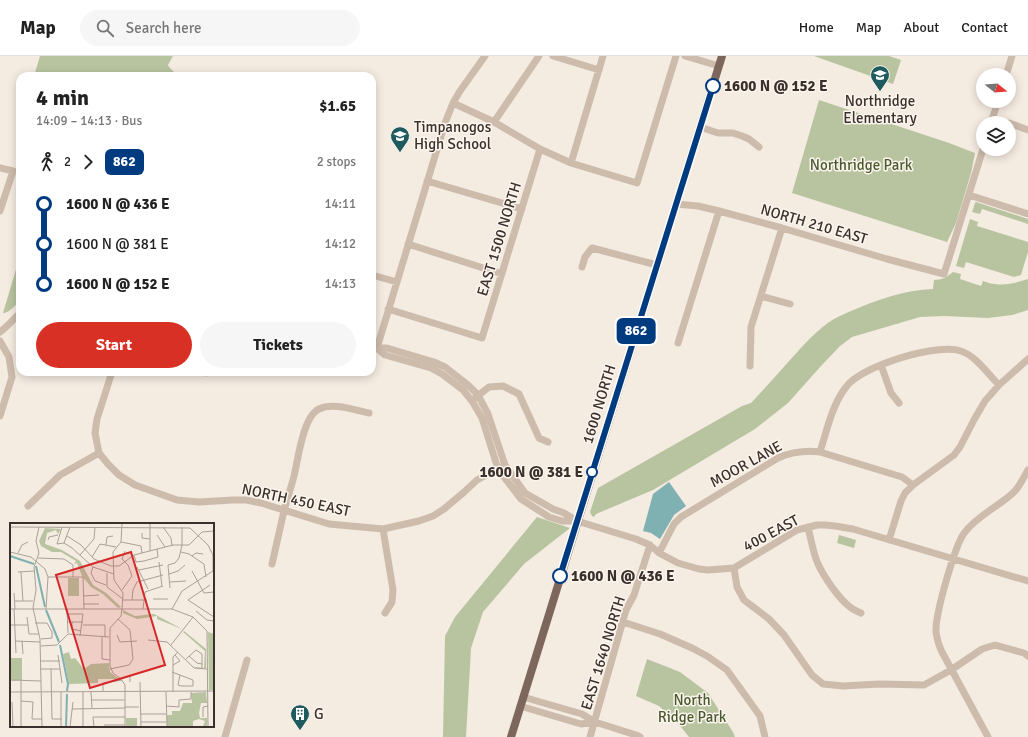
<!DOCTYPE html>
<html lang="en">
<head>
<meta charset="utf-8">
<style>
  body { margin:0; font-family:Signika,sans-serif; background:#f6f6f6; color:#222; height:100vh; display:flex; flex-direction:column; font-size:15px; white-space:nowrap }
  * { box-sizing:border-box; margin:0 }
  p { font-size:13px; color:#767676 }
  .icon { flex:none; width:22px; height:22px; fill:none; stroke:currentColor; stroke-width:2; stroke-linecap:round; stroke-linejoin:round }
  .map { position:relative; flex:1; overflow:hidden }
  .sheet { position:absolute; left:16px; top:16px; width:360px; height:304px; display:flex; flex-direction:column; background:#fff; border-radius:12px; box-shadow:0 2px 10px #0003 }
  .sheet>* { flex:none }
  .badge { padding:0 8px; border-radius:6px; font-size:14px; line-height:26px }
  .needle { width:26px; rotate:107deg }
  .fabs { position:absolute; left:976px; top:12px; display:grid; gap:8px }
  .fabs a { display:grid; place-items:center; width:40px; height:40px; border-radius:50%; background:#fff; box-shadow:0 2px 10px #0003; font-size:20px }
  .map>.badge { position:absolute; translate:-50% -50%; box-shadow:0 0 0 2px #fff }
  .legs { display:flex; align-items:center; gap:6px; height:44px; padding:0 20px; font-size:13px }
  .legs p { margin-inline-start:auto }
  .headline { display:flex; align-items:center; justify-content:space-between; height:68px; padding:0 20px }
  h1 { font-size:22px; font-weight:700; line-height:30px }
  .action { display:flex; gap:8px; margin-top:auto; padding:8px 20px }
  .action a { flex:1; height:46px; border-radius:24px; background:#d93025; color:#fff; font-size:16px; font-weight:700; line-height:46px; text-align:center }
  .action a+a { background:#f6f6f6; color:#222 }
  ul { padding:0 20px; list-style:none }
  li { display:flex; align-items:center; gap:14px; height:40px; font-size:15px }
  li i { display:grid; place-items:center; width:6px; height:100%; margin:0 5px; background:currentColor }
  li i::after { content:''; width:10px; height:10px; margin:-5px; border:3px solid; border-radius:50%; background:#fff }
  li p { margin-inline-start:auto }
  li:first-child i { background:linear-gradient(#0000 50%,currentColor 0) }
  li:last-child i { background:linear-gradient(currentColor 50%,#0000 0) }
  header { display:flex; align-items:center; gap:24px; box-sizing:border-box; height:56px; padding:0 20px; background:#fff; border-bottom:1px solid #e0e0e0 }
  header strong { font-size:19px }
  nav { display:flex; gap:22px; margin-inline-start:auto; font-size:14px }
  .search { width:280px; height:36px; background:#f6f6f6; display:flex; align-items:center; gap:10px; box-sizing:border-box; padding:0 14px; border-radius:22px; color:#767676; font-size:15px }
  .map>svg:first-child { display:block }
  .green { fill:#b8c4a0 }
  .water { fill:#7fb0b2 }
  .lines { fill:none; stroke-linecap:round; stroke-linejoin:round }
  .minor { stroke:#cdbbac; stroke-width:7 }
  .major { stroke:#7d675c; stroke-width:8 }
  .line-1-casing { stroke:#fff; stroke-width:9 }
  .line-1 { stroke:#003b80; stroke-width:6 }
  .stop-1-dot { fill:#fff; stroke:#003b80; stroke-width:2 }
  .labels { text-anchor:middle; stroke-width:3; stroke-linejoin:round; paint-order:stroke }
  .stop-label { font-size:15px; font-weight:bold; fill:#3b302b; stroke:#fbf5ee; text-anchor:start }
  .poi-label { font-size:15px; fill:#3b302b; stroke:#fbf5ee; text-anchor:start }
  .park-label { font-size:15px; fill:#4a5a2e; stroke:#fbf5ee }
  .street-label { font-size:15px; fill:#3b302b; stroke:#fbf5ee }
  .inset-river { fill:none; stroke:#7fb0b2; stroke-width:2 }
  .inset-road { fill:none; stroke:#aaa098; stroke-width:1 }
  .view { fill:#d62828; fill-opacity:0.15; stroke:#d62828; stroke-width:2 }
  .inset-edge { fill:none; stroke:#3b302b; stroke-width:2 }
</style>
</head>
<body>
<header>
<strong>Map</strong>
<div class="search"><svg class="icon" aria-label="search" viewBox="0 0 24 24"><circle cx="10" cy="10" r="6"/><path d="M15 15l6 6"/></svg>Search here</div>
<nav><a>Home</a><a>Map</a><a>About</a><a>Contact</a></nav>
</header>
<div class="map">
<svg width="1028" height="681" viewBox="0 0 1028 681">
  <rect width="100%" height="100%" fill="#f4ebe1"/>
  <path class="green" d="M40,0H173L168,9L169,11L178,20H34Z
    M814,0H889L901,4L893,28Z
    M819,44L949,87L975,97L971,117L956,167L947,186L792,137Z
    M976,146L1028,163V168L982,153L980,158L972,156L975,147Z
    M970,163L978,166L977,170L1028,186V196L1021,219L1014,221L966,206L964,212L956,210Z
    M20,200V244C16,249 9,257 3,257Z
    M953,216L961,218L960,223L981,230L983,225C987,226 991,228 995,228C1007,230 1018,226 1028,223V254L1012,259L988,262L944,260L920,261L852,281L840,290L821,310L788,347L755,373L653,434L596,458L594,461L592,460L590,456L598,432L742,350L751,347C764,333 777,319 790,304C803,290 817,273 834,263C839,260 845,258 851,255C877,244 904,234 933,233L934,224C942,224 947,221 953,216Z
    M537,461L570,472L524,508L483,556L471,592L466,681H443L445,580L455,561Z
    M839,479L856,484L854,492L837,487Z
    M647,603L680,616L708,637L733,676L735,681H689L681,671L659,650L636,640Z"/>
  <path class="water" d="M669,426L686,450L674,459L660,483L651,477L643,475L653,438Z"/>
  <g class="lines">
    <path class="minor" d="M553,0L599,14
      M685,0L719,10
      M1006,19L1012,0
      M453,47L494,66L540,93L571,107L637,127L676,0
      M992,62L1008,67
      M494,66L539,0
      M991,67L998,45
      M1009,67L1028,74
      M700,71L718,77H733L742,80L749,83L759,91
      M571,107L603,0
      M0,112L13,115L0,155
      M427,125L522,153
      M969,139L1028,158
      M676,148L698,150L719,155L782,172L887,203L944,218L983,93
      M408,188L502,218
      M582,211L585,201L592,192L657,209
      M372,219L397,226
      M761,240L790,248
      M388,253L482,282L540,93
      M0,276L7,270L20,257
      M0,285L9,301L12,321L0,360
      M678,287L719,155
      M372,290L377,292H387L434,306L445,311L468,329L478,339L488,358L505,409L525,437L553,453L564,457L577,465L636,483L650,489L659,497L678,507L699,513L708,514L734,512L797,474L817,469H825L835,470L853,473L1028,525
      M377,292L445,67L453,47L460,35L485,0
      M377,292L385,299L431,312L442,318L463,334L472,345L482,362L498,413L521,443L549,461L562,465H576
      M881,309L891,337L899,347
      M750,310L751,271L782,172
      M112,316L97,363L95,377L99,397L108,408L119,419L135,429L177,444L199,446L233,444H246L261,447L329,468L383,473L419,465L433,460L444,453L463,437L477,424L505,409
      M206,316V317
      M475,342L489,331L503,330L519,338L539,382L548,386
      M820,396C827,374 832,349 846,331C861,310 936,287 961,295C976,300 988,318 999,329
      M28,450L60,419L99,397
      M808,471C811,483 813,497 818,508C824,521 839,543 850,551C853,554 857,555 861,557
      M383,473L393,534L392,546L385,557
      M889,484L901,445L905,437L913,429L954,399L960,391L975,362L985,345L999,329L1028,303
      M659,497L674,468L681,461L778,402C792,396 804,394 820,396L902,421L913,429
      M272,508C276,491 280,473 284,455C287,443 291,432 294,420C298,404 303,360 319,353C333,346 354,354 369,357
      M734,512L737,531L744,544L769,563L784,579L812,619L823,628L843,630L880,628L924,629L951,614L982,593L995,589L1024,597L1028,600
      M623,566L660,578L692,592L707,600L727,614L760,660L765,681
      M523,641L582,658L595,666L636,679L640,681
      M520,650L581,668L595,666
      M225,681L247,604
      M590,681L626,554L634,539L650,489
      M988,681L942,596C939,590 937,583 936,576C935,559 955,488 965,476C978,459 1000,450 1015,435C1020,429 1024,421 1028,414"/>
    <path class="major" d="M511,681L722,0"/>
  </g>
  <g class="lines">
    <defs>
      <path id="line-1" d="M560,520L713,30"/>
    </defs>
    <use href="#line-1" class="line-1-casing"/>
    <use href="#line-1" class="line-1"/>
  </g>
  <defs>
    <symbol id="school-pin" viewBox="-11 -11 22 30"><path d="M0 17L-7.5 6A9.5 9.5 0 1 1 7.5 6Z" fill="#1f5a5e" stroke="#fbf5ee"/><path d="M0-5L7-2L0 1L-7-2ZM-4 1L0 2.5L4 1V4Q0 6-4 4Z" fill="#fff"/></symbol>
    <symbol id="building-pin" viewBox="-11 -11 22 30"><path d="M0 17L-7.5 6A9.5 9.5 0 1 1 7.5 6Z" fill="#1f5a5e" stroke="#fbf5ee"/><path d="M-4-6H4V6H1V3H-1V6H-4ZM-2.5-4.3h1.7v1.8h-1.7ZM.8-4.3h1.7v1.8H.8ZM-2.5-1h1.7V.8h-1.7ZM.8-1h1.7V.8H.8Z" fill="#fff"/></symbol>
  </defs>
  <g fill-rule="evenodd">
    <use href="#school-pin" x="869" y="8" width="22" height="30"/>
    <use href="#school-pin" x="389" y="69" width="22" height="30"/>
    <use href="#building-pin" x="289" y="647" width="22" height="30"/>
  </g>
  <g class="stop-1-dot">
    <circle cx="713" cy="30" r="7"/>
    <circle cx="592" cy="416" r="5"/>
    <circle cx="560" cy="520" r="7"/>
  </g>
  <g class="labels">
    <g class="stop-label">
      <text x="724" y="35">1600 N @ 152 E</text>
      <text x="583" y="421" text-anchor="end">1600 N @ 381 E</text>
      <text x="571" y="525">1600 N @ 436 E</text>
    </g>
    <g class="poi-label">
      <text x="880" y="50" text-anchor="middle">Northridge<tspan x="880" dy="17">Elementary</tspan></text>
      <text x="414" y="76">Timpanogos<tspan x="414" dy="17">High School</tspan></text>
      <text x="314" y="663">G</text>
    </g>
    <g class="park-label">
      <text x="861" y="114">Northridge Park</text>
      <text x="692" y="649">North<tspan x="692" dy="17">Ridge Park</tspan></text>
    </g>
    <g class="street-label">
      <text transform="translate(814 168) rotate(16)" y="5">NORTH 210 EAST</text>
      <text transform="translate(499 183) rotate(-73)" y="5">EAST 1500 NORTH</text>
      <text transform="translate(599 348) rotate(-73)" y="5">1600 NORTH</text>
      <text transform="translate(746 408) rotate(-29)" y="5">MOOR LANE</text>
      <text transform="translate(296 444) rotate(12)" y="5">NORTH 450 EAST</text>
      <text transform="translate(771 477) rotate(-28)" y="5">400 EAST</text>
      <text transform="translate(603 597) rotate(-73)" y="5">EAST 1640 NORTH</text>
    </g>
  </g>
  <g transform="translate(10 467)">
    <rect width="204" height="204" fill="#f4ebe1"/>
    <path d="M35,5L51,6L48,11L46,7L37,10L35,21L52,27L70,38L83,62L96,70L111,84L108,85L93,71L81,64L72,53L67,40L64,41V53V41L66,38L51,29H42L31,23L29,18ZM58,55H69V73H58ZM113,87L125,93L144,91L172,106L147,96V93L127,96L113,90ZM174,108L196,126V145H186L180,140L185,144L194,145L195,128L173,109ZM198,109L204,111V167H199ZM59,129L61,136L65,135L74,146L81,141L99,140L100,149L109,156H88V160L59,161L53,131ZM0,135H12V157L0,158ZM196,169L197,180H191L189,190L190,195H197V204L193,203L195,198L189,196L183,198V204H157V192H162V188H170L173,180H182L181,170ZM116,195H127V204H116Z" fill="#b8c4a0"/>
    <path class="inset-river" d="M0,33L24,41M26,43L35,84M36,87L49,119M50,122L58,161L57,168M56,204L57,171"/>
    <path class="inset-road" d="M140,0V28M0,4L180,5L198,22L203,32V48L172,68L162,86M29,4L26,18L29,30L24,44L26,67L23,85L30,116L32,204M52,4L47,21L54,20L62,25L83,44L104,51M153,4L161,15L162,23M132,10V15L140,16M147,12L155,24M57,13L71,22L84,36L101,43H109L124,32L163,22H179L192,9L204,8M38,17L39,14L48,12M111,19L131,23L132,30M54,20L60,4M96,22L97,14L103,13M0,29L21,34L35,46L38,54L36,86M171,29L179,31L194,41L196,54M8,30L12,22L18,19M70,32L84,16L85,4M124,32L126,39L134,38L148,34L147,26M182,33L186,30L193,31M82,34L90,21L106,24M28,35L54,36L63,42V54M149,39L152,63M83,44L81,50L85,58L96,62M127,44L138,66M129,47L153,42M182,48L194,70L204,69M8,49L25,48M11,49L13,78M97,50V64L113,76M159,51L168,48L175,42M38,54H73L74,86M160,59L176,58M200,62L178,77L204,94M160,65L158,42L165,40L169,35L172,22V4M112,67L122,53L118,42L112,36L115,28M4,70L5,86M73,73L89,72M143,76H158M112,77H137M122,77L123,67L127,59L153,52M5,78H23M73,81H89M0,86H162L183,94L197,108L198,204M4,86L6,130M57,86L58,110M112,86L111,93L100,105V143L103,150L111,156L115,162V204M133,86L135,69L153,63M112,87L113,70L104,57L103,29L111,19L112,0M186,88L197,97L204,98M57,91H73L70,113M17,94L19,111H29M57,99H73M62,99V106L71,108M25,100H37L42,109V115L31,116M0,102H18M73,102H95V114M107,112L110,119L127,118M92,114V136L100,137M138,117L157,119L184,145L197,146M5,118L30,119M12,118L13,131M161,122L183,94M31,123L47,122L58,111L99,114M48,132L52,160M179,133L187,140L192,141M176,136L186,127L192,131V146M31,138H50M163,142L170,138L165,132M31,146H50M41,146L42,196H52M100,146L119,142L123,136L120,107L108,96M162,149L183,157V163H171M170,152L168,162L171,163M111,156L120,153V159M2,157L31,158M11,158V204M130,159L131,204M0,169L204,168M51,169V204M73,169V204M81,169L82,185M93,169V160L112,157M156,169L157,204M163,169V134L168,129M82,177H114M11,178L23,179L22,196H32M2,179L3,204M156,183L169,184V177L181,176V169M115,184H129M62,186L115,185M130,191H156M193,194V184L198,183M131,199H156M94,202H115M60,204L63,179M84,204L83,194H115"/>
    <path class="view" d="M121,29L155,142L80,165L46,52Z"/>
    <rect width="204" height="204" class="inset-edge"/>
  </g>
</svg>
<div class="fabs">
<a><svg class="needle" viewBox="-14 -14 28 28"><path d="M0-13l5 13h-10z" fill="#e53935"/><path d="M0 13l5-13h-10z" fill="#767676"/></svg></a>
<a><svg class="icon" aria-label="layers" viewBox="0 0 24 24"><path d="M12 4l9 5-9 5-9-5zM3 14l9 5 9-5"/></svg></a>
</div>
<b class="badge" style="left:636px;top:275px;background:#003b80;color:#fff">862</b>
<section class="sheet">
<div class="headline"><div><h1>4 min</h1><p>14:09 – 14:13 · Bus</p></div><b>$1.65</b></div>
<div class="legs"><svg class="icon" aria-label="walk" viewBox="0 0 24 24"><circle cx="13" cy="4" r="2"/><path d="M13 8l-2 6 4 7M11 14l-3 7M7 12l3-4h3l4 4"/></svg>2<svg class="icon" aria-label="forward" viewBox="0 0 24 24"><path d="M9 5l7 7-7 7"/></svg><b class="badge" style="background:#003b80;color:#fff">862</b><p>2 stops</p></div>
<ul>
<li><i style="color:#003b80"></i><b>1600 N @ 436 E</b><p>14:11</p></li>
<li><i style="color:#003b80"></i><span>1600 N @ 381 E</span><p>14:12</p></li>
<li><i style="color:#003b80"></i><b>1600 N @ 152 E</b><p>14:13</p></li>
</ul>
<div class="action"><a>Start</a><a>Tickets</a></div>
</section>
</div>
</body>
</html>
